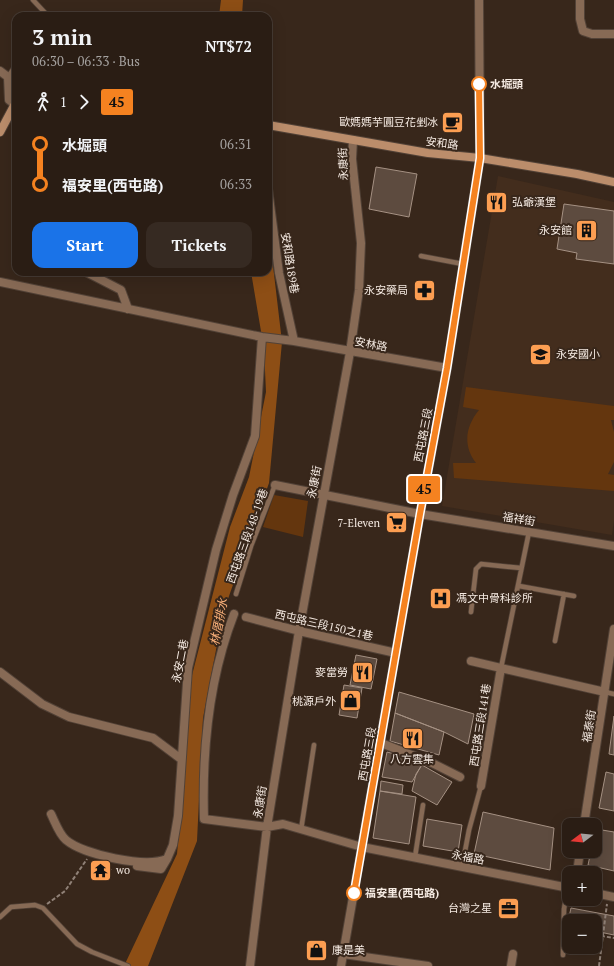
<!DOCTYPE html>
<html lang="en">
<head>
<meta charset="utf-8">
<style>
  body { margin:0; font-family:"PT Serif","Noto Sans TC",serif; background:#362a22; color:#f1f3f6; height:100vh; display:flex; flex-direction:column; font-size:15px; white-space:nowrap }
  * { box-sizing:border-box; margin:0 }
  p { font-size:13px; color:#a5a2a0 }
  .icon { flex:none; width:22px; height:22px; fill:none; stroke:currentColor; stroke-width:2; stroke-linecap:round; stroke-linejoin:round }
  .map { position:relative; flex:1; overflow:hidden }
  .drawer { position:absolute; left:12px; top:12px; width:260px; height:264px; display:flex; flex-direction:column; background:#2a1d14; border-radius:12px; box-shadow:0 4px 16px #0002,0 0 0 1px #463b34 }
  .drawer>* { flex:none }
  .badge { padding:0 8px; border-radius:3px; font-size:14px; line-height:26px }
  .needle { width:26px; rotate:254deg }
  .tools { position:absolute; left:562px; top:818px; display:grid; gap:8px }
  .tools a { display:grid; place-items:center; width:40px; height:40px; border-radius:8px; background:#2a1d14; box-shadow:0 4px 16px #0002,0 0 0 1px #463b34; font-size:20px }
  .map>.badge { position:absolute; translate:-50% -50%; box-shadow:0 0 0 2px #fff }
  .legs { display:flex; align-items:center; gap:6px; height:44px; padding:0 20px; font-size:13px }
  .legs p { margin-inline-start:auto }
  .head { display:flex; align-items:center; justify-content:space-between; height:68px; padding:0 20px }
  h1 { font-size:22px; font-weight:700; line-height:30px }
  .button { display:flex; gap:8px; margin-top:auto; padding:8px 20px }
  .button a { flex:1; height:46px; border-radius:12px; background:#1a73e8; color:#fff; font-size:16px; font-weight:700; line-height:46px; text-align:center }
  .button a+a { background:#362a22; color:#f1f3f6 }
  ul { padding:0 20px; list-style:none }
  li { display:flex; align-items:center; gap:14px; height:40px; font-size:15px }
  li i { display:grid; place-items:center; width:6px; height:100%; margin:0 5px; background:currentColor }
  li i::after { content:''; width:10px; height:10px; margin:-5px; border:3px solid; border-radius:50%; background:#2a1d14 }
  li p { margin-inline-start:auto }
  li:first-child i { background:linear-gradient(#0000 50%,currentColor 0) }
  li:last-child i { background:linear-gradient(currentColor 50%,#0000 0) }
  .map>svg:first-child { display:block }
  .built { fill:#432d1d }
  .green { fill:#64360e }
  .water { fill:#8d4e15 }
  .building { fill:#5d4b3f; stroke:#a59183 }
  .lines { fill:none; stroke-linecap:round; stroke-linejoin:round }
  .service-casing { stroke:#524237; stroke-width:6 }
  .minor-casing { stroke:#524237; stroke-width:10 }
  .tertiary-casing { stroke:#524237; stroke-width:10 }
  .secondary-casing { stroke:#524237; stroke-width:10 }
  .path { stroke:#908177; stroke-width:2; stroke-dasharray:4 2; stroke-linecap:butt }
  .service { stroke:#876a55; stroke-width:4.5 }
  .minor { stroke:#876a55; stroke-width:8 }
  .tertiary { stroke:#876a55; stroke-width:8 }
  .secondary { stroke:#bb8d6b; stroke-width:8 }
  .line-1-casing { stroke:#fff; stroke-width:9 }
  .line-1 { stroke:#f58220; stroke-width:6 }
  .stop-1-dot { fill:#fff; stroke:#f58220; stroke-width:2 }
  .labels { text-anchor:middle; stroke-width:4; stroke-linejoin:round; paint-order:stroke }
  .stop-label { font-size:11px; font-weight:bold; fill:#f5eae2; stroke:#38271b; text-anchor:start }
  .poi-label { font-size:11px; fill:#f5eae2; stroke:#38271b; text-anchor:end }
  .street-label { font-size:11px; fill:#f5eae2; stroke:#38271b }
  .water-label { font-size:12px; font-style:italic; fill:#f8af79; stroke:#38271b }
</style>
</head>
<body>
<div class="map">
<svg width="614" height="966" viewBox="0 0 614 966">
  <rect width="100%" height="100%" fill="#38271b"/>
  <path class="built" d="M498,176L614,202V520L612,535L442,506Z"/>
  <path class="green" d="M466,387L614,406V420H611L614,432V462L608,474L614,475V491L454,478L453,463H476C463,446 465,427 479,410L463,407Z
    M274,495L308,501L303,537L263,527Z"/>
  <path class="water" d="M221,0H243L242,16H219Z
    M268,223L282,342L269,483L223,613L203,718L197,841L148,966H124L177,854L185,767L189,687L230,527L249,477L266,392L264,349L251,272H268Z"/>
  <path class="building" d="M376,167L417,174L409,217L369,209Z
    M564,204L614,211V264L576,259L577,253L557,249Z
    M356,655L377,659L371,689L350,685Z
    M344,685L362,688L357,718L339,715Z
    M399,692L474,714L468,744L444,732L395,713Z
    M395,713L444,732L439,755L390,741Z
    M614,716V755L609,754Z
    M387,752L402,756L421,766L412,782L382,777Z
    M422,765L452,782L437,805L412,791L416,774Z
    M606,772L614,774V811L599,808Z
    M381,781L403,785L402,794L380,791Z
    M380,791L416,797L409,844L373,838Z
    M483,812L554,828L550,870L474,854Z
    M427,819L462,825L458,852L423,846Z
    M596,829L614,832V871L588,865L591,851H595Z
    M94,863L111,869L108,877L91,871Z
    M571,908L614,916V935L595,931V921H569V926H567Z"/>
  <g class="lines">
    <defs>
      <path id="service" d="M33,0L48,16
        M8,77L16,65
        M421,256L463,264
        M519,586L574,596
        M236,594L251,546L275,485
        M471,612L476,569L481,564L521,568
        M555,641L564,594
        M501,668L529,532
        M605,692L614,694
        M301,830L314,745
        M415,857L423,805
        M462,867L469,830L481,786
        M0,917L11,907L35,905L43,908L77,944L92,952L128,966
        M563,955L564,909L568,887"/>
      <path id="minor" d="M580,0V19L583,31L592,34H614
        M0,71L8,77L9,100L14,104
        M268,189L279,273L294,341
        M86,272L121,290L128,309
        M0,282L262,337L294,341L447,368
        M275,485L420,514L614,546
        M234,614C209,678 202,750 204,819L267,827L283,824L362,847L569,888
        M246,617L299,631L396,653
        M471,661L605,692
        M0,672L42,704L69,717L153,738L181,759
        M381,743L432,763L460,777
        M481,786L501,668
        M51,814C55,822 59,834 66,840C84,855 145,868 167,859L173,845L178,816L188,668L216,550L233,495L255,436L262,337
        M584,825L614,629
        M137,866L161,869L167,859
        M577,873L580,851
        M595,893L614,897
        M343,954L428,966
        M250,966L267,827L299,631L350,352L359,290L361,243L352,159L353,140
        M511,966L513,954"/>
      <path id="tertiary" d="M341,966L420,514L447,368L480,158L479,0"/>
      <path id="secondary" d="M268,125L428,153L480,158L577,174L614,182
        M0,132L16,102"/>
    </defs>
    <use href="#service" class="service-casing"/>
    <use href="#minor" class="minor-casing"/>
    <use href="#tertiary" class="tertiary-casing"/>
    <use href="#secondary" class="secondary-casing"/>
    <path class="path" d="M47,904L65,891L87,859
      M595,935L614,938
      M599,966L607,904"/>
    <use href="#service" class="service"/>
    <use href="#minor" class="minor"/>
    <use href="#tertiary" class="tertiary"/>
    <use href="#secondary" class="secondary"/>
  </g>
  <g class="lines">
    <defs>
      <path id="line-1" d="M354,893L420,514L447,368L480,158L479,84"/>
    </defs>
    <use href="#line-1" class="line-1-casing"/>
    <use href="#line-1" class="line-1"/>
  </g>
  <defs>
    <symbol id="cafe-square" viewBox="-11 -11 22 22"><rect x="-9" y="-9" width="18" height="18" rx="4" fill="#fc9e52" stroke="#38271b"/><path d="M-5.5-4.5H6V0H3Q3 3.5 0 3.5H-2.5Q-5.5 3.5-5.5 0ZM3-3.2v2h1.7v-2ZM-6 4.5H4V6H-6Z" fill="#111"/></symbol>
    <symbol id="restaurant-square" viewBox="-11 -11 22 22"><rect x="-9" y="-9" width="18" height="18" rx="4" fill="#fc9e52" stroke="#38271b"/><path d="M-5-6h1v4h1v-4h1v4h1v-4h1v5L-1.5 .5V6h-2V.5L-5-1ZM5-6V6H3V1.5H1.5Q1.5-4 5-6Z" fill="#111"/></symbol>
    <symbol id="building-square" viewBox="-11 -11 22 22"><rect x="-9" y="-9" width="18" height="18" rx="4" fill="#fc9e52" stroke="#38271b"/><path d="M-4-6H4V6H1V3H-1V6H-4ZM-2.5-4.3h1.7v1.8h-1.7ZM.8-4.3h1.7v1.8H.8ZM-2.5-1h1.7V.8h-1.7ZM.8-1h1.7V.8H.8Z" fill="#111"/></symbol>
    <symbol id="pharmacy-square" viewBox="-11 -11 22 22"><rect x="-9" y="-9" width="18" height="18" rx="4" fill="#fc9e52" stroke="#38271b"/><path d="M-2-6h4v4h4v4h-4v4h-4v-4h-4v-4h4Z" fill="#111"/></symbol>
    <symbol id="school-square" viewBox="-11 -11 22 22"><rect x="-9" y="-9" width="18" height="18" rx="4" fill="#fc9e52" stroke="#38271b"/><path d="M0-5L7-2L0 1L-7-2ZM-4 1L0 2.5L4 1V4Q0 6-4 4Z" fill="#111"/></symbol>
    <symbol id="supermarket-square" viewBox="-11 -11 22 22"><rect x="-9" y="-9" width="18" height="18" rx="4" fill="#fc9e52" stroke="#38271b"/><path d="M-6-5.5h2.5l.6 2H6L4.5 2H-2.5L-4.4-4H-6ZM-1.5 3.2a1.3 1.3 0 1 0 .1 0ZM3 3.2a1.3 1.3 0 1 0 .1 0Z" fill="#111"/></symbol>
    <symbol id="hospital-square" viewBox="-11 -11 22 22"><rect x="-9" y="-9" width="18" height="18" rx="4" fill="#fc9e52" stroke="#38271b"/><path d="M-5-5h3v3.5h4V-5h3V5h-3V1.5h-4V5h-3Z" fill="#111"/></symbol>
    <symbol id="shop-square" viewBox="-11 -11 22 22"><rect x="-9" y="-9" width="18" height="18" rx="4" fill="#fc9e52" stroke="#38271b"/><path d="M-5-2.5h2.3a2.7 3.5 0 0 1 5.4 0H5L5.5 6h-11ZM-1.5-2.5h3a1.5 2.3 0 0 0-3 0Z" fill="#111"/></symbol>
    <symbol id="temple-square" viewBox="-11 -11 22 22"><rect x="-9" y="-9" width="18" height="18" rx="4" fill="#fc9e52" stroke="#38271b"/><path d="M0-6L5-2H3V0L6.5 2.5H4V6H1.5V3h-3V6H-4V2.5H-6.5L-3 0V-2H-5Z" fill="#111"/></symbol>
    <symbol id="office-square" viewBox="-11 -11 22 22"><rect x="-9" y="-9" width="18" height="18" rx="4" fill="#fc9e52" stroke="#38271b"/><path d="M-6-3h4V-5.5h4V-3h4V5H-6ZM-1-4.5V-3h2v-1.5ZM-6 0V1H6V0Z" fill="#111"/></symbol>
  </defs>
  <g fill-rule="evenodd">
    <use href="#cafe-square" x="440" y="110" width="25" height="25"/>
    <use href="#restaurant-square" x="484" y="190" width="25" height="25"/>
    <use href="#building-square" x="574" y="218" width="25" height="25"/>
    <use href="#pharmacy-square" x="412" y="278" width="25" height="25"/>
    <use href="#school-square" x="528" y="342" width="25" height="25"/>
    <use href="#supermarket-square" x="384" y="510" width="25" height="25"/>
    <use href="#hospital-square" x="428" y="586" width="25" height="25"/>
    <use href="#restaurant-square" x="350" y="660" width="25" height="25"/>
    <use href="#shop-square" x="338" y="688" width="25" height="25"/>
    <use href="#restaurant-square" x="400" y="726" width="25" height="25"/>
    <use href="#temple-square" x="88" y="858" width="25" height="25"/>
    <use href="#office-square" x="496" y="896" width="25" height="25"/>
    <use href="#shop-square" x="304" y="938" width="25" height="25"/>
  </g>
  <g class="stop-1-dot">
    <circle cx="479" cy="84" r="7"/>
    <circle cx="354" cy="893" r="7"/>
  </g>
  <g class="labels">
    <g class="stop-label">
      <text x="490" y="88">水堀頭</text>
      <text x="365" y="897">福安里(西屯路)</text>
    </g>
    <g class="poi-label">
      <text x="438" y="126">歐媽媽芋圓豆花剉冰</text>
      <text x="512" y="206" text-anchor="start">弘爺漢堡</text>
      <text x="572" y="234">永安館</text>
      <text x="408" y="294">永安藥局</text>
      <text x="556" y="358" text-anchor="start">永安國小</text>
      <text x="380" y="527">7-Eleven</text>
      <text x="456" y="602" text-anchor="start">馮文中骨科診所</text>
      <text x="348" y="676">麥當勞</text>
      <text x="336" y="705">桃源戶外</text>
      <text x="412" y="763" text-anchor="middle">八方雲集</text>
      <text x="116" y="874" text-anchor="start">wo</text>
      <text x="492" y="912">台灣之星</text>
      <text x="332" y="954" text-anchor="start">康是美</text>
    </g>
    <g class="street-label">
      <text transform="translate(442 143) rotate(7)" y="4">安和路</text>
      <text transform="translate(343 164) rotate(-92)" y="4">永康街</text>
      <text transform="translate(290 263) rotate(81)" y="4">安和路189巷</text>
      <text transform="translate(371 344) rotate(10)" y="4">安林路</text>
      <text transform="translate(423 435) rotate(-79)" y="4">西屯路三段</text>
      <text transform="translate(314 482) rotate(-79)" y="4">永康街</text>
      <text transform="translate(519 519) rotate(9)" y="4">福祥街</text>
      <text transform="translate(247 536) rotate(-70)" y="4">西屯路三段148-19巷</text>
      <text transform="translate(324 625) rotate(13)" y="4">西屯路三段150之1巷</text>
      <text transform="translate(180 661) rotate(-79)" y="4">永安二巷</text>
      <text transform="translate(480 725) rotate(-81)" y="4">西屯路三段141巷</text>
      <text transform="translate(589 726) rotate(-81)" y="4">福泰街</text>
      <text transform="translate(367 754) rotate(-80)" y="4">西屯路三段</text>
      <text transform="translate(260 802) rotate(-81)" y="4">永康街</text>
      <text transform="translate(468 857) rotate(11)" y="4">永福路</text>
    </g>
    <g class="water-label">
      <text transform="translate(219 622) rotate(-79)" y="4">林厝排水</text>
    </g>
  </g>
</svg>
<div class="tools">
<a><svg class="needle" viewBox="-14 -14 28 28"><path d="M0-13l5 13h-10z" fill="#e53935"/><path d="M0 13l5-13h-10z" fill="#a5a2a0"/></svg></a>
<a>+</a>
<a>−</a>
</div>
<b class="badge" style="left:424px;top:489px;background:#f58220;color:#111">45</b>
<section class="drawer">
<div class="head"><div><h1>3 min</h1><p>06:30 – 06:33 · Bus</p></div><b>NT$72</b></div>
<div class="legs"><svg class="icon" aria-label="walk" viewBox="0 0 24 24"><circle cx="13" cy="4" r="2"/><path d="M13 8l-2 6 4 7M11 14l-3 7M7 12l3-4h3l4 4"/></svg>1<svg class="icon" aria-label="forward" viewBox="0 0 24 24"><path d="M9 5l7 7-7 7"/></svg><b class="badge" style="background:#f58220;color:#111">45</b></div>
<ul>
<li><i style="color:#f58220"></i><b>水堀頭</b><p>06:31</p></li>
<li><i style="color:#f58220"></i><b>福安里(西屯路)</b><p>06:33</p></li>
</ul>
<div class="button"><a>Start</a><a>Tickets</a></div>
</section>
</div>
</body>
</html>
